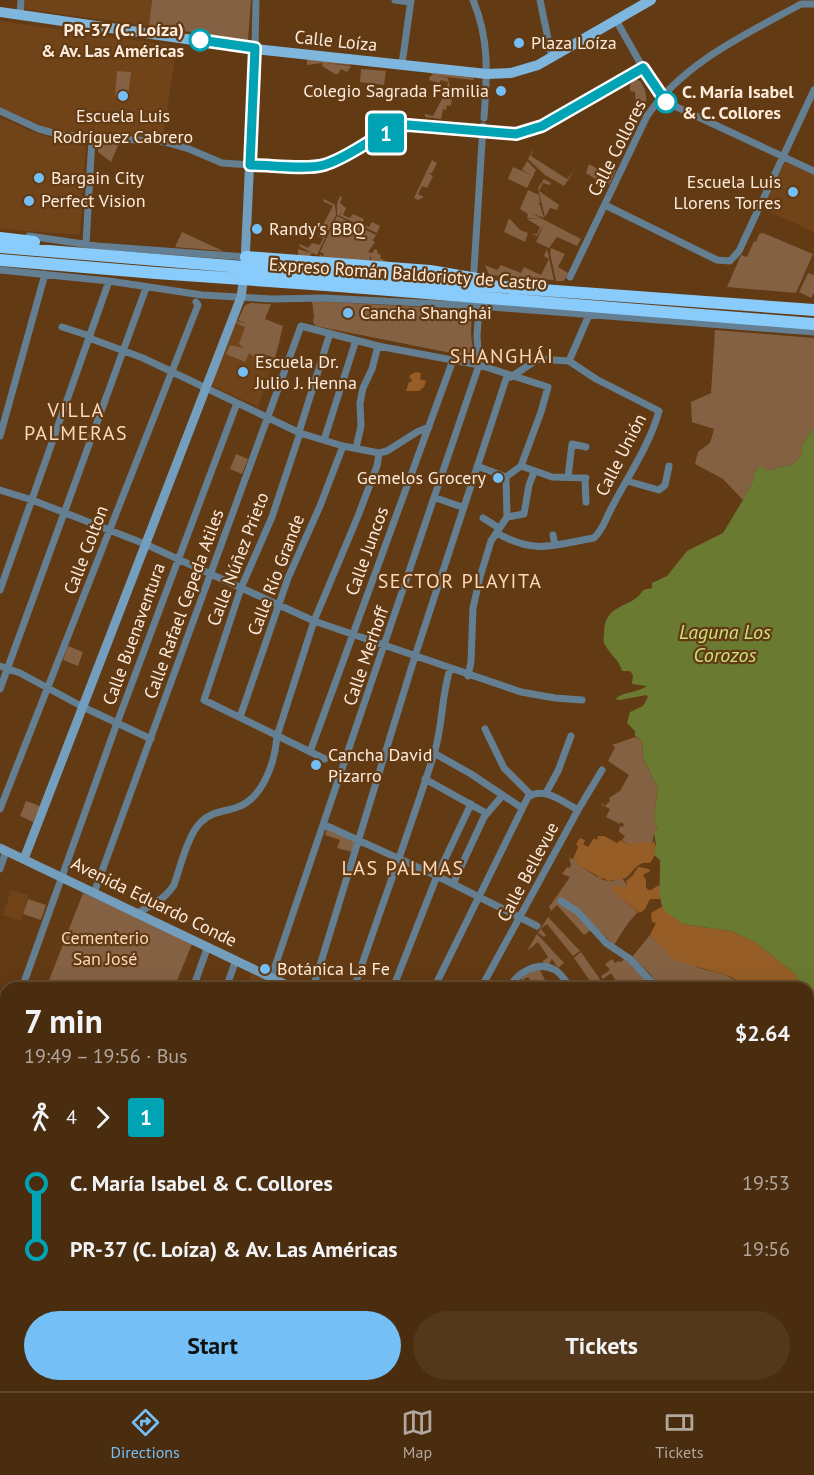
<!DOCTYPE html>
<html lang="en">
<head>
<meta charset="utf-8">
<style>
  body { margin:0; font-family:"PT Sans",sans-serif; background:#54381c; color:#f1f3f6; height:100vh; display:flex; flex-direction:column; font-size:22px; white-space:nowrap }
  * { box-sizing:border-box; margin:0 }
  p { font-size:20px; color:#b2a79e }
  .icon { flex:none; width:33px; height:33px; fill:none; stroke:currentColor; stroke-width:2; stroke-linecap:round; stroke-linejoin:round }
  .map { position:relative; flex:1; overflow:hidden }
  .details { position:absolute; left:0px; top:982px; width:814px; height:410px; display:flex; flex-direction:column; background:#4a2c0e; border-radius:18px 18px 0 0; box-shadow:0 6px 24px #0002,0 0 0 2px #61482e }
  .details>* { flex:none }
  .badge { padding:0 12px; border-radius:4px; font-size:21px; line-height:39px }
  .map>.badge { position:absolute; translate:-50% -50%; box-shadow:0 0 0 3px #fff }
  .legs { display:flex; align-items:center; gap:9px; height:66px; padding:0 24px; font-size:20px }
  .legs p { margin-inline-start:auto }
  .head { display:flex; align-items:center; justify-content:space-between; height:102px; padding:0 24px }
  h1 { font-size:33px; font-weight:700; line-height:45px }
  .button { display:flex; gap:12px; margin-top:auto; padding:12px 24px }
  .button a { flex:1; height:69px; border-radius:36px; background:#74c0f6; color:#111; font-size:24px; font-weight:700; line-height:69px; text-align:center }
  .button a+a { background:#54381c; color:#f1f3f6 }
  ul { padding:0 24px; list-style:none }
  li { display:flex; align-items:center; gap:21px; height:66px; font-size:22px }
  li i { display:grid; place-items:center; width:9px; height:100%; margin:0 8px; background:currentColor }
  li i::after { content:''; width:15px; height:15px; margin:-8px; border:4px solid; border-radius:50%; background:#4a2c0e }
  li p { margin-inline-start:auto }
  li:first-child i { background:linear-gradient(#0000 50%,currentColor 0) }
  li:last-child i { background:linear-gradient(currentColor 50%,#0000 0) }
  .dock { display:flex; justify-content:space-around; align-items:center; height:84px; border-top:2px solid #61482e; background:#4a2c0e; font-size:16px; color:#b2a79e }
  .dock a { display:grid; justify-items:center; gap:3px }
  .dock .current { color:#74c0f6 }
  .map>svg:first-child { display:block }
  .built { fill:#704318 }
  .green { fill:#846143 }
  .forest { fill:#965d26 }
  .water { fill:#6a7b31 }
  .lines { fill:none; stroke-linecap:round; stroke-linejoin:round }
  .street { stroke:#647f92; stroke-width:7 }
  .secondary { stroke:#749ebd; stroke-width:9 }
  .primary { stroke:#7fb6de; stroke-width:10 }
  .highway { stroke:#89ccfc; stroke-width:12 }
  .highway-bridge { stroke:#89ccfc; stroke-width:12 }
  .line-1-casing { stroke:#fff; stroke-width:14 }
  .line-1 { stroke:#00a3b4; stroke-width:9 }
  .stop-1-dot { fill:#fff; stroke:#00a3b4; stroke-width:3 }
  .poi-dot { fill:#74c0f6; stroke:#623a13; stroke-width:2 }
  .labels { text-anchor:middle; stroke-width:4.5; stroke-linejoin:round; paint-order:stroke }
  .stop-label { font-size:18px; font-weight:bold; fill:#fdebdc; stroke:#623a13; text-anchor:end }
  .street-label { font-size:18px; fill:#fdebdc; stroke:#623a13 }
  .poi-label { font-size:18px; fill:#fdebdc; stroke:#623a13; text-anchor:start }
  .park-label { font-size:18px; fill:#fad8bd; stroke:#623a13 }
  .neighbourhood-label { font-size:20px; letter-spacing:1.5px; fill:#fdd8ba; stroke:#623a13 }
  .water-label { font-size:20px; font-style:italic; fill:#c9e37c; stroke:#623a13 }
</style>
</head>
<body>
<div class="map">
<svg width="814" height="1391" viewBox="0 0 814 1391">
  <rect width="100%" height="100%" fill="#623a13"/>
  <path class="built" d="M25,0H152L149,26L23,9Z
    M0,21L177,46L163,138L73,133L43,126L0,107Z
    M0,117L33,132L59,140L86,144L80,235L0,229Z
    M788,162L814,175V232L763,209L784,164Z
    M237,321L281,339L258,407L211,385Z
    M11,890L28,895L21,921L3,915Z
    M251,973L274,983L272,988H246Z
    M0,1184L6,1186V1277L0,1275Z"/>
  <path class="green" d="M152,0H251L248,40L149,26Z
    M307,59L349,63L350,65L325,63L351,66L347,72L341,69L338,74H335L322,66L323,63L307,65Z
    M361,69L386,71L384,85L360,82Z
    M117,71L131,72L128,97L115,96Z
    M431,73L474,78L473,80L437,76L448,78L450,87L453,88L451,106L447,105L446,110L443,109L441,119L425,117V114L433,116L443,97L448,99L452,90L447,87L448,82L441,80L439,83L429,80L430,76H433Z
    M635,79L640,81C646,89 648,98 645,107H636L635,92L630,91V85Z
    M101,142L119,143L111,162L98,152V144Z
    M534,148L531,156L567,179L574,171L564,186L545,175L528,159Z
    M432,160L437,163L432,173H428L433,176L427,188L422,186L418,194L424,197L418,200L414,198Z
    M527,161L536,170L527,188L508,179L513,167L531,175L522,170Z
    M589,164L610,176L614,169L616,170L609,185L607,183L605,184L606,186L586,173Z
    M544,179L551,183L550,185L543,183L539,191L559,205L557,210L550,208L545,217L538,188Z
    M528,190L539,195L540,203L538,204L540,205L544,218L531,213L581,239L577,246L557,237L549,248L536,242L544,224L537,236L532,234H537L540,227L527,219H540L527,218L528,214L520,209Z
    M340,196L342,197L340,203L346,208L343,215L350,218L353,214L364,219L362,224L369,227L372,222L380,226L377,233L340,216L342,211L339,216L337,215V204Z
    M324,199L335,205L336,215L317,255L312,253L310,256L317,258L318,256L320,259L298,257V249L312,253L299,246L300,244L308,248L312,243L320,245L323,238L317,236L333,206L323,201Z
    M337,216L376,235L373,240L371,239L375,242L368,252L372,253L375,249L378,251L377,253L381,255L380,258L389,263L371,262V254L369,262L322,259L319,254L323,256L324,254L320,252Z
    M509,218L520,230L528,233L525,242L504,232Z
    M182,232L223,251L175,247Z
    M763,233L813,254L796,293L727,287L741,255L747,257L754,241L756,242L759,234Z
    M551,248L565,254L558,267L568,273L564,281H556L550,253Z
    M547,249L554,280C515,277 475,275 433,269L489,275L485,265L497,270L501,265L521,273L524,267L541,275L549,259L544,256Z
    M808,273L814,275V293L811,298L799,292Z
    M314,301L470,310L472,311L471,335L474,355L471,357L316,326L313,322L314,316L312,302Z
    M251,303L271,304L265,319L283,326L275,358L267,355L265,358L259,357L257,360L253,359L254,357L249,353L245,362L226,354L230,345L244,348L239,344L245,327L236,323L237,321L246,324L238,320L245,305Z
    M715,330L814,338V430L812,429L802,445L801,456L793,464L767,471L755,470L753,481L743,500L723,479L695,464L698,452L710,443L714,429L692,422L691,402L711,393Z
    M236,454L248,459L242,474L230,469Z
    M68,646L83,652L78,666L63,660Z
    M635,737L642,741L643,757L658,789L654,815L655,824L658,829L654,834L652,844L629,845L622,840L625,836L619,832L620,826L623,827L624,824L621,822L620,824L606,817L610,809L602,805V803L605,806L610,801L609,798L620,791L629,775L608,761L615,747L612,745Z
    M26,801L40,806L33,822L20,816Z
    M327,828L355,841L352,852L337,848L340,840L325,835Z
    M569,858L577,860L578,865C586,869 600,880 608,881C613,882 617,878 622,878L627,885L625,888L611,887C618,897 629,904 638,912L628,923L614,945L575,907L579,916L591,930L584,935L557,905L549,913L551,910L549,907L570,877L562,874L567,867L569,868L571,865Z
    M83,893L192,944L174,988H46Z
    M28,899L46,905L41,920L23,914Z
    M548,917L580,951L573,956L547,924L541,929L546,935L544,937L538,933Z
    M537,934L564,963L558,968L552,959L549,964H543V961L548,957L538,942L527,951Z
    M650,935C663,947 681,960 697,967C714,974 732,972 742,988H661L649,973L632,957Z
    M581,952L604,985L595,988L574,958Z
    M623,958L625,959L655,988H620L611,973L603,979L601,976L610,970L605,964L612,959L615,963L619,961L620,962L624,960Z
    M534,970H540L549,988H535L528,977L521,981V978L519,980L521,976Z
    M808,1047L812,1053V1078H814V1157L809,1153Z
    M6,1094V1186L0,1184V1110Z"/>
  <path class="forest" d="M416,372L421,373L420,379L426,381L424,387L419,391H406L409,382H411L412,379L409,378L410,375Z
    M598,836H604L617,843L621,840L629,845L638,842L652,844L654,841C658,848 654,858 650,863C637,861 635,870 626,878L608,881L603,878L599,879L598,876L578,865L577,860L573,859L578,847L576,844L580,838L585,840L583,844L588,847L594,838L597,840Z
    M638,867L649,869L650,871L643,875L646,880V887L648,890H651L659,885L661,891L660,899H650L645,909L640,913L617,895L610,887L616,885L625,888L627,885L626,881L633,875Z
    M663,906C666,914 676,916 682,924L731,931L755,942L796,975L802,988H742L737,981L732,977L674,960L650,935L656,923L652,922L651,913Z
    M808,1004L814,1015V1078H812V1053L809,1047Z"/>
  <path class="water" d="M812,429L814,430V1015L809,1004L808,988H802L796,975L755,942L731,931L682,924C677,918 672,917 666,912C656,903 661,873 660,860L654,855L656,844L654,833L658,829L655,824L654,815L658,789L643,757L642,741L635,736V731L627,723L630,712L643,706L648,697L646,695L620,700L615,699C624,691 638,693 647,686L632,684L633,675L630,671H622C619,659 609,654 604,643C603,641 604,636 604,633C604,602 633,609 643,590L652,588V583L667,576L687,551L723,533L743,500L753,481L755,471L761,466L767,471L793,464L801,456L802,445Z"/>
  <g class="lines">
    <path class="street" d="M395,0L410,2
      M473,0C490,41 487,75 484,118
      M540,0L552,58
      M20,15L21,0
      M616,20L643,68L666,102L814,171
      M255,49L256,0
      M402,64L411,0
      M0,111L39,129L61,135L165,142L189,149L222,163L251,165L321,166L338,160L394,129L404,126C433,122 475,134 506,134C544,134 609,88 643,68
      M605,205L717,260L730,261L739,251L814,90
      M29,236L97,246L246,257
      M86,244L92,138
      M0,270L109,281L202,295L272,299L324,298L479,306L814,332
      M474,270L483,126
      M570,277L647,116C684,62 745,35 801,4H814
      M62,327L90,336
      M89,338L143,358L300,433L343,446L379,453L387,451L417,432L429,427
      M569,361L589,315
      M299,432L330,333
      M300,433L272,517L241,588L204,700L325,759
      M0,436L45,274
      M324,440L356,340
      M356,448L361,426L360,403L363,388L372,369L378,346
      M477,466L506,477
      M521,466L552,477L586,478
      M568,477L572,444L586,447
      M585,479L586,502
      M627,481L659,490L665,485L669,466
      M0,490L32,500L145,544L314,621L521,692L555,698L582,700
      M436,498L462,507
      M507,517L524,514L529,485L534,472
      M483,518L499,528
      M497,533C535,555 553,545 594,538C603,530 605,520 611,509C627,477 649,447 659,411L596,379L569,361L538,359L511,377
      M553,535L555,545
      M0,590L109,281
      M0,666L20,673L83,707L151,739
      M0,689L146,288
      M240,717L288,578L320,506L343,446
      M485,729L504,768L531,795
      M310,752L453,360
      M434,753L471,774L522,808
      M425,779L486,813
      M546,793L558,771L571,736
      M0,809L198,305L196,302
      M325,825L437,876L537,926
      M0,869L6,851
      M453,884L484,817L502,796
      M94,893L301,326L378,346L479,365L548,387L541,412L521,466L506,477L507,517L491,541L480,577L473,608L471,662L468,676
      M561,901L577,911L606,943L630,959L657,988
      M137,913C152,905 164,900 174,885C180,868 188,834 201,822C211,812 222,812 235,808C263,800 275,762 277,736L314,621L358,516L377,466L379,453
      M271,978L479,365L477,336L479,306
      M22,988L117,723L237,403
      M193,988L208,946
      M226,988L236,960
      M313,988L415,656L507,376
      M354,988C380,910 409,833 434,754C443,726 441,697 450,669
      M393,988L437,876L471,804
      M434,988L528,797C544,786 563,802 578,810
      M481,988L578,810L602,770
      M509,988C517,973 537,960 555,970C562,974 566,982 571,988
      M0,1048L6,1031
      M808,1156L814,1160
      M808,1216L814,1201
      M0,1314L6,1301
      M331,1386L360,1391
      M485,1386L486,1391
      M400,1387V1386
      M18,1391L20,1386
      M53,1391L55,1386
      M88,1391L89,1386
      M125,1391L127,1386
      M158,1391L160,1386
      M196,1391L198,1386
      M237,1391L238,1386
      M273,1391L274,1386
      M308,1391L310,1386
      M384,1391L385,1386"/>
    <path class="secondary" d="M245,262L255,49
      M0,848L293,988
      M24,859L241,297L244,276
      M808,1243L814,1245
      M0,1282L6,1285
      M808,1303L814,1286
      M780,1391L782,1386"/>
    <path class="primary" d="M0,12L255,49L487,74L511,73L538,65L651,0"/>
    <path class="highway" d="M0,238L34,242
      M0,247L157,260
      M246,257L430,271L477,279
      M0,260L156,273
      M340,275L814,310
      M339,286L814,324"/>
    <path class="highway-bridge" d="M157,260L340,275
      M156,273L339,286"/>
  </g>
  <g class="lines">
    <defs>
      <path id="line-1" d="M200,40L255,48L250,165C270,165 307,170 324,165C354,156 377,131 408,125L516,134L542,126L643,68L666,102"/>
    </defs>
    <use href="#line-1" class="line-1-casing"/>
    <use href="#line-1" class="line-1"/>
  </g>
  <g class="stop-1-dot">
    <circle cx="200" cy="40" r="10"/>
    <circle cx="666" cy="102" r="10"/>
  </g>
  <g class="poi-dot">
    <circle cx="519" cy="43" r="6"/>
    <circle cx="501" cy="91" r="6"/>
    <circle cx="123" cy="96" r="6"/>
    <circle cx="39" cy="178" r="6"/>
    <circle cx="793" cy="192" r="6"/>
    <circle cx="29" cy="201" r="6"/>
    <circle cx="257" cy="229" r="6"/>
    <circle cx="348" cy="313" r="6"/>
    <circle cx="243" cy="372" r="6"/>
    <circle cx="498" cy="478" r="6"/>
    <circle cx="316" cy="765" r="6"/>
    <circle cx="265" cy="969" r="6"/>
  </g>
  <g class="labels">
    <g class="stop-label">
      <text x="184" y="36">PR-37 (C. Loíza)<tspan x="184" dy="21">&amp; Av. Las Américas</tspan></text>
      <text x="682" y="98" text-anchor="start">C. María Isabel<tspan x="682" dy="21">&amp; C. Collores</tspan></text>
    </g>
    <g class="street-label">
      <text transform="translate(336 41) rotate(6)" y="6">Calle Loíza</text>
      <text transform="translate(617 148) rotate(-63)" y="6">Calle Collores</text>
      <text transform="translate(408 274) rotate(4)" y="6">Expreso Román Baldorioty de Castro</text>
      <text transform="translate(621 455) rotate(-63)" y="6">Calle Unión</text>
      <text transform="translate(86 550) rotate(-69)" y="6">Calle Colton</text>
      <text transform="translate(367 551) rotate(-70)" y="6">Calle Juncos</text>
      <text transform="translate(238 559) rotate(-69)" y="6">Calle Núñez Prieto</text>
      <text transform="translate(276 575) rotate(-69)" y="6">Calle Río Grande</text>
      <text transform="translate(184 604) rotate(-70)" y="6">Calle Rafael Cepeda Atiles</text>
      <text transform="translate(134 634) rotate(-70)" y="6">Calle Buenaventura</text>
      <text transform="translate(366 656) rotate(-71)" y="6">Calle Merhoff</text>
      <text transform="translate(528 872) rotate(-62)" y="6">Calle Bellevue</text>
      <text transform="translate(154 902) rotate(26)" y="6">Avenida Eduardo Conde</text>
    </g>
    <g class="poi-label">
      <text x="531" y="49">Plaza Loíza</text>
      <text x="489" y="97" text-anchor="end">Colegio Sagrada Familia</text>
      <text x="123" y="122" text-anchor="middle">Escuela Luis<tspan x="123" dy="21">Rodríguez Cabrero</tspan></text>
      <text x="51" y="184">Bargain City</text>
      <text x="781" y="188" text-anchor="end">Escuela Luis<tspan x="781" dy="21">Llorens Torres</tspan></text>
      <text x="41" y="207">Perfect Vision</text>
      <text x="269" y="235">Randy's BBQ</text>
      <text x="360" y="319">Cancha Shanghái</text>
      <text x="255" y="368">Escuela Dr.<tspan x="255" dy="21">Julio J. Henna</tspan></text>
      <text x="486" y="484" text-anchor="end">Gemelos Grocery</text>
      <text x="328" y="761">Cancha David<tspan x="328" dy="21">Pizarro</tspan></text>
      <text x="277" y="975">Botánica La Fe</text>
    </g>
    <g class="park-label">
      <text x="105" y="944">Cementerio<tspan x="105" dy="21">San José</tspan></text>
    </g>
    <g class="neighbourhood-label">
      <text x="502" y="363">SHANGHÁI</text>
      <text x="76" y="417">VILLA<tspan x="76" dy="23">PALMERAS</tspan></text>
      <text x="460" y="588">SECTOR PLAYITA</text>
      <text x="403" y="875">LAS PALMAS</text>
    </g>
    <g class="water-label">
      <text x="725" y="639">Laguna Los<tspan x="725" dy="23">Corozos</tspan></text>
    </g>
  </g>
</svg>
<b class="badge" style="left:386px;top:133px;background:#00a3b4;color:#fff">1</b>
<section class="details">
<div class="head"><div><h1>7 min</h1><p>19:49 – 19:56 · Bus</p></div><b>$2.64</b></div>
<div class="legs"><svg class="icon" aria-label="walk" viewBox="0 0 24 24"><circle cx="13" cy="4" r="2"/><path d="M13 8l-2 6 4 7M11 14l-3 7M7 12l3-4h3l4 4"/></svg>4<svg class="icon" aria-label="forward" viewBox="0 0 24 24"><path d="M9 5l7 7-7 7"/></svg><b class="badge" style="background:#00a3b4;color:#fff">1</b></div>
<ul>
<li><i style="color:#00a3b4"></i><b>C. María Isabel &amp; C. Collores</b><p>19:53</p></li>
<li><i style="color:#00a3b4"></i><b>PR-37 (C. Loíza) &amp; Av. Las Américas</b><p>19:56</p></li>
</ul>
<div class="button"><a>Start</a><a>Tickets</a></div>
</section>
</div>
<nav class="dock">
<a class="current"><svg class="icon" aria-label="directions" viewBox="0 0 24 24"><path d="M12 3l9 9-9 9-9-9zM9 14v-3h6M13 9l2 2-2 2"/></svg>Directions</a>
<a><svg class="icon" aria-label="map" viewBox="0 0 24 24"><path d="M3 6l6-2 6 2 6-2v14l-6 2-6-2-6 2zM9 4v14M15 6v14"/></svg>Map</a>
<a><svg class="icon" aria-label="tickets" viewBox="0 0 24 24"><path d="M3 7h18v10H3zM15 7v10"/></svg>Tickets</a>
</nav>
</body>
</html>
